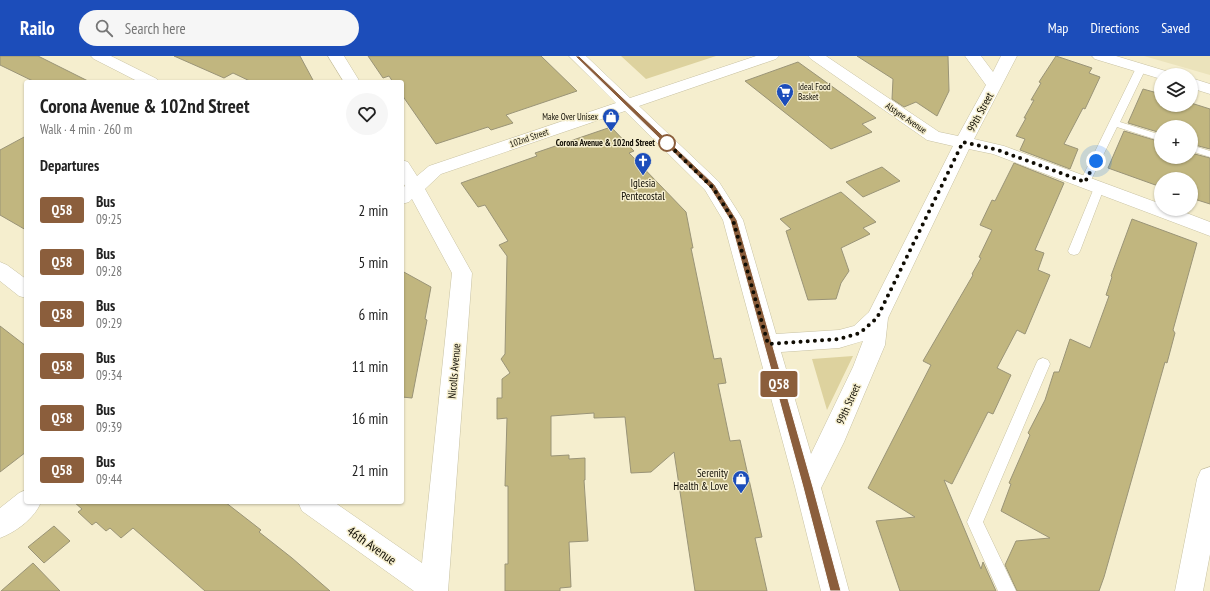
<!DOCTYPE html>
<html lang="en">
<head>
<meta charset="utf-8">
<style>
  body { margin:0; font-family:"PT Sans Narrow",sans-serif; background:#f6f6f6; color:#222; height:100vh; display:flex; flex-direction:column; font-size:15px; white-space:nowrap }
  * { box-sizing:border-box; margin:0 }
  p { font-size:13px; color:#767676 }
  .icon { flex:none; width:22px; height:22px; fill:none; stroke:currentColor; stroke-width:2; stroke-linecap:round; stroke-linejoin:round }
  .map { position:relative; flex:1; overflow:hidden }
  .panel { position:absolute; left:24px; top:24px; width:380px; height:424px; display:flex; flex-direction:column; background:#fff; border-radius:4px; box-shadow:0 1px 3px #0004 }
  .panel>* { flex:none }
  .badge { padding:0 8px; border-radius:3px; font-size:14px; line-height:26px }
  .tools { position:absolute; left:1154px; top:12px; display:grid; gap:8px }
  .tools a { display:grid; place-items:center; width:44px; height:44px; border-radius:50%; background:#fff; box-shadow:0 1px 3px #0004; font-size:20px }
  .you { position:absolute; width:20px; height:20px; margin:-10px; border:3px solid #fff; border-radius:50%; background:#1a73e8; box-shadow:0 0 0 6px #1a73e833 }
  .map>.badge { position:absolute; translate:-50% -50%; box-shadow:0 0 0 2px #fff }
  h2 { padding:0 16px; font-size:15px; line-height:36px }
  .round { display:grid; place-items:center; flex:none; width:42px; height:42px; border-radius:21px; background:#f6f6f6 }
  .head { display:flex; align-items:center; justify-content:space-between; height:68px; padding:0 16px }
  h1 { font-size:19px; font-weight:600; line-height:30px }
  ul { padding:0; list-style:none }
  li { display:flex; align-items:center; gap:12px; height:52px; padding:0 16px }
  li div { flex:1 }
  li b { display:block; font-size:15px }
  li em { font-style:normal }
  li .badge { min-width:44px; font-weight:700; text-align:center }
  header { display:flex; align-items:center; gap:24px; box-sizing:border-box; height:56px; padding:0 20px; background:#1c4dba; color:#fff }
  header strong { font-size:19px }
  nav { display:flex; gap:22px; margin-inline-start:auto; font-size:14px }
  .search { width:280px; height:36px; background:#f6f6f6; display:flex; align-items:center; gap:10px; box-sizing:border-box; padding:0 14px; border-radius:22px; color:#767676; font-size:15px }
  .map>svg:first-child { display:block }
  .built { fill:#ebe3bb }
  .green { fill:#ddd29e }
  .building { fill:#c1b67f; stroke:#9a9477 }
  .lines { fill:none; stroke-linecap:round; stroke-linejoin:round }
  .lane-casing { stroke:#c8c2a3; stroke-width:1 }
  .street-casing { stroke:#c8c2a3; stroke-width:1 }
  .lane { fill:#fff; fill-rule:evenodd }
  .street { fill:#fff; fill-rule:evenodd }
  .line { fill:#8b5e3c; stroke:#fff }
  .walk { stroke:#100d04; stroke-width:4; stroke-dasharray:0 7.2 }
  .stop-dot { fill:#fff; stroke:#8b5e3c; stroke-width:2 }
  .labels { text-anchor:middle; stroke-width:3; stroke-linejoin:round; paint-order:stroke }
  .far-poi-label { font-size:9px; fill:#100d04; stroke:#f5eece; text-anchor:start }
  .far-street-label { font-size:9px; fill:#100d04; stroke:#f5eece }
  .far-stop-label { font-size:9px; font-weight:bold; fill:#100d04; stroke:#f5eece; text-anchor:end }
  .street-label { font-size:11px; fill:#100d04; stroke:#f5eece }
  .poi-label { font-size:11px; fill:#100d04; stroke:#f5eece }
  .near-street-label { font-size:13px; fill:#100d04; stroke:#f5eece }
</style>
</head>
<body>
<header>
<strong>Railo</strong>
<div class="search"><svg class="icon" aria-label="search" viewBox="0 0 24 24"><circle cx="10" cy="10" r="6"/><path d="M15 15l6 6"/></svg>Search here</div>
<nav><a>Map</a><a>Directions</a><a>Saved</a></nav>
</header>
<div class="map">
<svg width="1210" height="535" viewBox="0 0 1210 535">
  <rect width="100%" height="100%" fill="#f5eece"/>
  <path class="built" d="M1144,0H1210V19Z"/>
  <path class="green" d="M621,0H716L646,23Z
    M853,300L827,354L812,303Z"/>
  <path class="building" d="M0,0H38L90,26H35L0,9Z
    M174,0H300L314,26H252L233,17L224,22Z
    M368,0H541L577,35L506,59L513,67L491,74L488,71L436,88L402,39V26H393L389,20L383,22Z
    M857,0H948L949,35L937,60L916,46L904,51L892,43L893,23Z
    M1056,0L1092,12L1089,17L1100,21L1085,53L1083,52L1064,88L1078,93L1070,113L1020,94L1025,83L1016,80L1026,62H1024L1034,44H1031L1041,27L1039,26Z
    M798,6L876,62L862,68L872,76L831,93L745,25Z
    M1143,33L1161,38V49H1191V47L1210,53V93L1191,88V71H1161V77L1128,67Z
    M611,71L634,95L629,97L686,156L693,192H691L714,303L721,302L726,327L718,328L730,385L740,384L762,481L755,482L767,535H695L674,396L651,416L631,417L625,361L594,362V357L551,360V400L569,399V403L585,402V424H584L588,485L569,486L571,531L560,532V535H505V508H508V430H505L507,362L497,363V342H502V323L510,317L501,303L505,298L507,200L499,189L508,185L485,149L478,151L461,127L537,100L535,97Z
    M1124,75L1161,86V101H1191V97L1210,102V148L1191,142V123H1161V131L1108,112Z
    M26,80V174L0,159V94Z
    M1014,107L1064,127L1035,194L1044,197L1038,214L1050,219L1025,278L1017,274L997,312L1011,319L993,358L988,356L952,428L944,424L981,513L983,506L996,535H900L876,465L915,461L868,432L931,309L923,305L973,219L972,218L981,202L979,201L992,174L980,169L992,144L995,145Z
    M882,111L900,125L863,141L846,126Z
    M841,136L876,166L863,172L870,178L841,192L849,215L841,227L836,243L808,244L786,175L791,173L780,163Z
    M1132,163L1197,187L1173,274L1175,277L1167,307L1165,306L1104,521L1099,535H1017L1005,509L1016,485L1050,482L1001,455L1011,428L1009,427L1030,379L1028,377L1045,344L1054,316H1059L1070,283L1090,292L1109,240L1106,239L1112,221L1111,220Z
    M402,215L431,231L425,263L427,264L412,342L402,341Z
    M0,270L26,290V396L0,416Z
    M74,446H225L261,474L259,476L292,502L330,535H205L133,472L121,482L110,472L106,475L96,466L92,469L78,456L82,453Z
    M54,470L70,485L44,507L28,491Z
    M33,507L60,535H1Z"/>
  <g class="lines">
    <defs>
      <path id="lane" d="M1141,9L1146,12L1120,66L1161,79V85L1117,71L1090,126L1089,129H1081L1080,126L1136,12Z
        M1191,89L1210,95V101L1191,95Z
        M1099,128L1103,129L1104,132L1080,195L1078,198L1074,199L1070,198L1068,195L1094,132L1095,129Z
        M1043,302L1048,304L1050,308L983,466L1016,535H998L967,466L1036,308L1038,304Z"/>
      <path id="street" d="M91,0H111L157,23L159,26H139L94,3Z
        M328,0H344L360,26H344Z
        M569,0H586L630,42L756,0H779L776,3L639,50L719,126L740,159L743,164L776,278L839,274L854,270L869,256L953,90L927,84L811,3L808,0H826L939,76L958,80L986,29L965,0H981L993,16L1001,0H1017L974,83L1004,90L1161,148V153H1176L1210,166V180L993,98L969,93L888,262L885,289L844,386L821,432L849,535H821L795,431L723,164L705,134L625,55L441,118L425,133L472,217L448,535H414L302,455L298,446H334L422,507L452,217L412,143L409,146L402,148V132L405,130L402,125V104L408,106L417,120L429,110L616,47ZM863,285L853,311L811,398L781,296L839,292Z
        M1092,0H1116L1169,16L1172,19H1161V23L1095,3Z
        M1191,22L1210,28V38L1191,32Z
        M0,206L7,209L26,223V242L19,240L0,225Z
        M1210,411V498L1203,535H1175L1197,423L1201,414Z
        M26,434V446H41C35,462 16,476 0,482V452L19,437Z"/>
    </defs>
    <use href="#lane" class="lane-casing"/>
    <use href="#street" class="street-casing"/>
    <use href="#lane" class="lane"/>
    <use href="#street" class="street"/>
  </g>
  <path class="line" d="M575,0H579L715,129L737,164L813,431L841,535H830L803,431L730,164L710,132Z"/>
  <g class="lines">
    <path class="walk" d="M667,87L666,86L714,133L733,164L768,288L839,283L860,277L877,262L963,86L998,94L1085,126L1096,105"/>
  </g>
  <defs>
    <symbol id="supermarket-pin" viewBox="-11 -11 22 30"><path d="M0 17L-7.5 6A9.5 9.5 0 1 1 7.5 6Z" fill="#1c4dba" stroke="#f5eece"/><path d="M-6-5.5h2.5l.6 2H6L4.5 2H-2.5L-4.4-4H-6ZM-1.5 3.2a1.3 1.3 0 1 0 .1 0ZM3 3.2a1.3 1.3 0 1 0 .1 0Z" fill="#fff"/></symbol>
    <symbol id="shop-pin" viewBox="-11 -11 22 30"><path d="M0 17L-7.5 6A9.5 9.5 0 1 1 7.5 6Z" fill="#1c4dba" stroke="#f5eece"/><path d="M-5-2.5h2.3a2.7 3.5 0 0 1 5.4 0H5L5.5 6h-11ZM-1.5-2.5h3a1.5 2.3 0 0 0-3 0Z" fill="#fff"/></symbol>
    <symbol id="church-pin" viewBox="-11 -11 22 30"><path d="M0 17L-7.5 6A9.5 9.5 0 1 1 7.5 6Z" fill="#1c4dba" stroke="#f5eece"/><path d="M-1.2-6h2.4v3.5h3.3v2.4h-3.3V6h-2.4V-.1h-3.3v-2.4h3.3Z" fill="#fff"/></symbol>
  </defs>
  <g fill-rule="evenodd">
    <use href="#supermarket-pin" x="775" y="26" width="20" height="27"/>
    <use href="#shop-pin" x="601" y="51" width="20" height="27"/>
    <use href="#church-pin" x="633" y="95" width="20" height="27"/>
    <use href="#shop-pin" x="731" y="413" width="20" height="27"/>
  </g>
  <circle class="stop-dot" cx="667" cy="87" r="8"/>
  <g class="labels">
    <g class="far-poi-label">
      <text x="798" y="34">Ideal Food<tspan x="798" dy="10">Basket</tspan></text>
      <text x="598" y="64" text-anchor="end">Make Over Unisex</text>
    </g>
    <g class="far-street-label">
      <text transform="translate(906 62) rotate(34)" y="3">Alstyne Avenue</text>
      <text transform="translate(529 82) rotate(-19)" y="3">102nd Street</text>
    </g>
    <g class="far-stop-label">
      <text x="655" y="90">Corona Avenue &amp; 102nd Street</text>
    </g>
    <g class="street-label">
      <text transform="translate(980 56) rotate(-62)" y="4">99th Street</text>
      <text transform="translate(454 315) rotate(-85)" y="4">Nicolls Avenue</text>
      <text transform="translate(848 348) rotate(-66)" y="4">99th Street</text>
    </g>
    <g class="poi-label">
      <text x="643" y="131">Iglesia<tspan x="643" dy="13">Pentecostal</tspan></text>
      <text x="728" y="421" text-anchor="end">Serenity<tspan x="728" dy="13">Health &amp; Love</tspan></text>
    </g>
    <g class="near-street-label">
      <text transform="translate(372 489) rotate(35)" y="5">46th Avenue</text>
    </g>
  </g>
</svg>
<div class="tools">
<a><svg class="icon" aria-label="layers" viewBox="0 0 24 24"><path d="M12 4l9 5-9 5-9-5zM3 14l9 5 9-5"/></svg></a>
<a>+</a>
<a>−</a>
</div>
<div class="you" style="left:1096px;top:105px"></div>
<b class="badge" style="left:779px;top:328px;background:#8b5e3c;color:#fff">Q58</b>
<section class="panel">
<div class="head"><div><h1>Corona Avenue &amp; 102nd Street</h1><p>Walk · 4 min · 260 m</p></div><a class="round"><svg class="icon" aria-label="heart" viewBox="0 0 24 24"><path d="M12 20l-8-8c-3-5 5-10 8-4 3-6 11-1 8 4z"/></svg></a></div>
<h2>Departures</h2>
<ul>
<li><span class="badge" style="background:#8b5e3c;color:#fff">Q58</span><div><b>Bus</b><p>09:25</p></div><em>2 min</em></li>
<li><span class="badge" style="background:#8b5e3c;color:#fff">Q58</span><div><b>Bus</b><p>09:28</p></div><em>5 min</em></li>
<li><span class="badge" style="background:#8b5e3c;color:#fff">Q58</span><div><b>Bus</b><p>09:29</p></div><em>6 min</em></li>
<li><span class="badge" style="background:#8b5e3c;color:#fff">Q58</span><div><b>Bus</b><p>09:34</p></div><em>11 min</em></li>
<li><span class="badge" style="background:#8b5e3c;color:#fff">Q58</span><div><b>Bus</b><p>09:39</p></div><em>16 min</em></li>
<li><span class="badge" style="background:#8b5e3c;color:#fff">Q58</span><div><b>Bus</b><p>09:44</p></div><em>21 min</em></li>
</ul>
</section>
</div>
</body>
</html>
